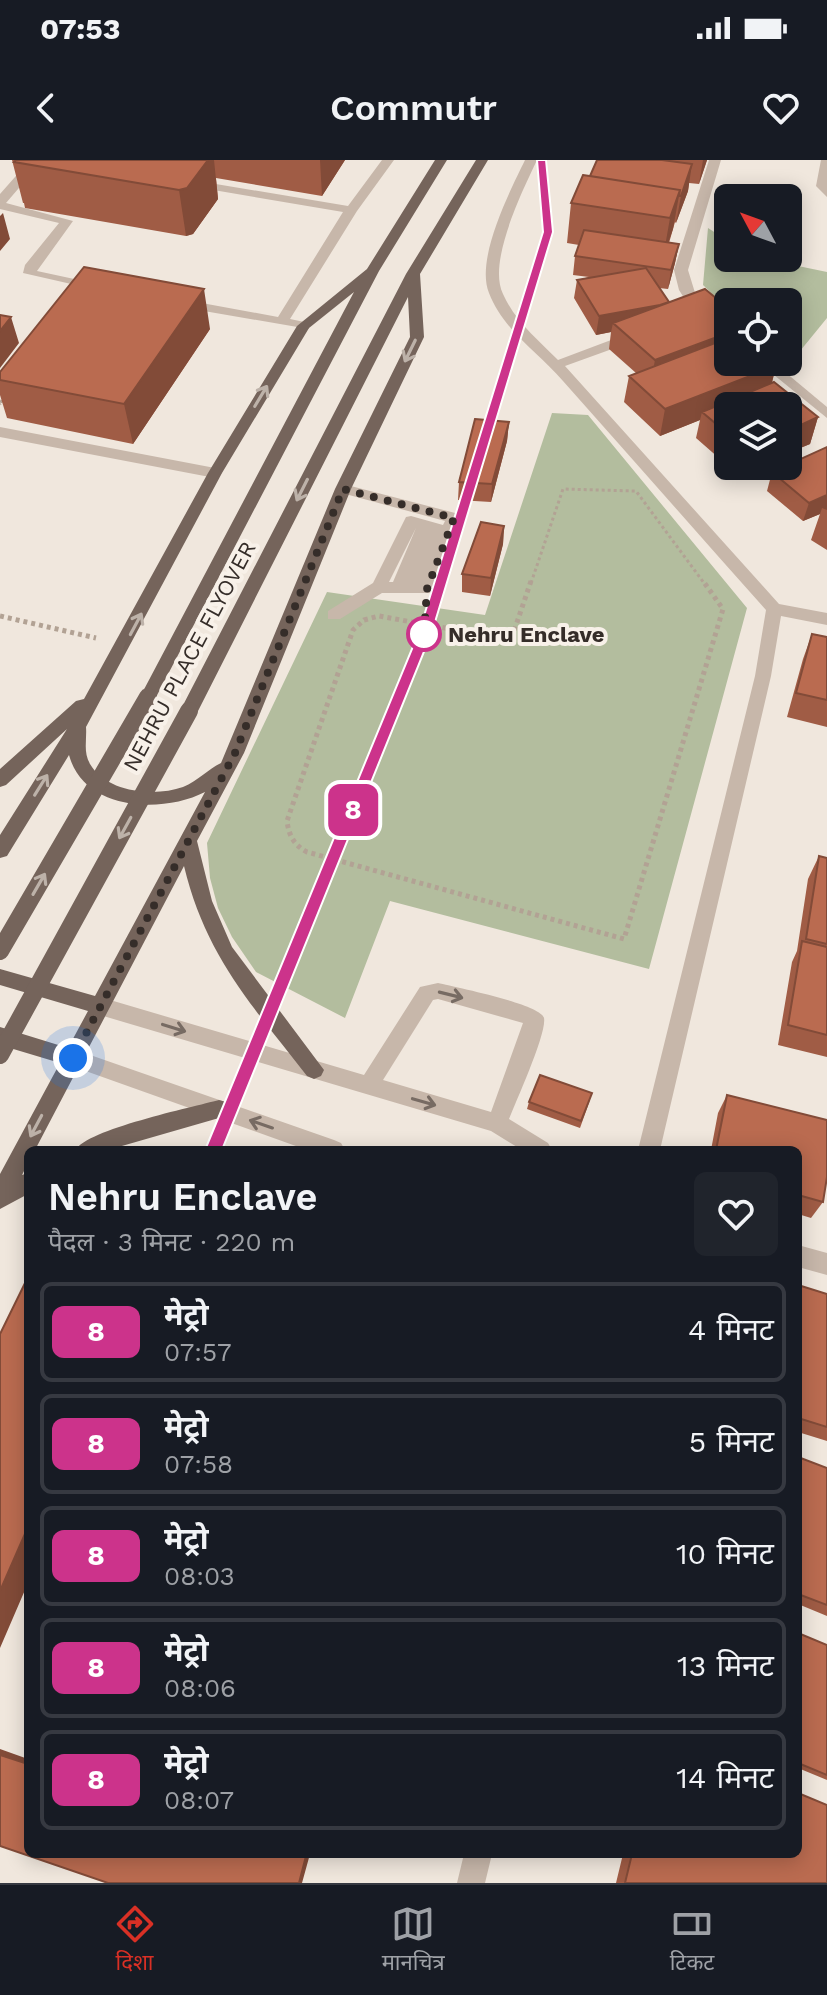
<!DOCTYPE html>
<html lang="hi">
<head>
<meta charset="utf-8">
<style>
  body { margin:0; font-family:"Work Sans","Noto Sans Devanagari",sans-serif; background:#20242c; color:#f1f3f6; height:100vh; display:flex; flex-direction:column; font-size:30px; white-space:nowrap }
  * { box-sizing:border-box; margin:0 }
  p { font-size:26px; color:#9ea1a6 }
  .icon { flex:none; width:44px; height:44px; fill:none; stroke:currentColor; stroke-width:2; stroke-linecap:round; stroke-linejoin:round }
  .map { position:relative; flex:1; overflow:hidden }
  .side { position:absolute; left:24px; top:986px; width:778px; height:712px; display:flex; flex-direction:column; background:#171b24; border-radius:12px; box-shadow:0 4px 20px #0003 }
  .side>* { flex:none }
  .badge { padding:0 16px; border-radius:12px; font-size:28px; line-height:52px }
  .needle { width:52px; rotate:311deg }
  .fabs { position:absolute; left:714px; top:24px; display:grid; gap:16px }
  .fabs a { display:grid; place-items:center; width:88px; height:88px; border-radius:12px; background:#171b24; box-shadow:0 4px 20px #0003; font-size:40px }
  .you { position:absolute; width:40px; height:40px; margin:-20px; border:6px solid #fff; border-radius:50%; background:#1a73e8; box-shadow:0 0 0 12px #1a73e833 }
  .map>.badge { position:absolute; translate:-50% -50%; box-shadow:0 0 0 4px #fff }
  .round { display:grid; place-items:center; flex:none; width:84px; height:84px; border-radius:12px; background:#20242c }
  .summary { display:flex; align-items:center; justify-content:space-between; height:136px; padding:0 24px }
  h1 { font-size:38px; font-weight:600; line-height:60px }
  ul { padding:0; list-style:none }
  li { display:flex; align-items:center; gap:24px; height:100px; margin:0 16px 12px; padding:0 8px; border:4px solid #363941; border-radius:12px }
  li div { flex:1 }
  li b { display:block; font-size:30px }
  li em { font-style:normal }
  li .badge { min-width:88px; font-weight:700; text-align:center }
  .status { display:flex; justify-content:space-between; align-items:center; height:56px; padding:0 40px; background:#171b24; direction:ltr }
  .status svg { height:22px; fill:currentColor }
  header { display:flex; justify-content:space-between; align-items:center; height:104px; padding:0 24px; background:#171b24; font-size:36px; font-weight:600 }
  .dock { display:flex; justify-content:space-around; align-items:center; height:112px; border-top:2px solid #363941; background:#171b24; font-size:22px; color:#9ea1a6 }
  .dock a { display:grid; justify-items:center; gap:4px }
  .dock .current { color:#d93025 }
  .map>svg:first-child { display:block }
  .green { fill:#b3bd9e }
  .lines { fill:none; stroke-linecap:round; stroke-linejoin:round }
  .path-far1 { stroke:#b2a294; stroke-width:3; stroke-dasharray:3 3; stroke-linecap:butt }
  .path { stroke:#b2a294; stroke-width:5; stroke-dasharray:4 4; stroke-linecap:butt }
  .minor { fill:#c7b7aa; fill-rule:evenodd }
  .major { fill:#75645b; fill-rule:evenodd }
  .major-bridge { stroke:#75645b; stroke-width:18 }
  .wall { fill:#a05c45 }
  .shaded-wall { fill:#824b38 }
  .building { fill:#ba6b50; stroke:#824b38; stroke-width:2 }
  .oneway { stroke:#bdb2a9 }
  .oneway2 { stroke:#776b63 }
  .line { fill:#cc338b; stroke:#fff; stroke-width:2 }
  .walk { stroke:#352d29; stroke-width:8; stroke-dasharray:0 14.4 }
  .stop-dot { fill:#fff; stroke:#cc338b; stroke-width:4 }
  .labels { text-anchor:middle; stroke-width:8; stroke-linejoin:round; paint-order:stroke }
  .stop-label { font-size:22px; font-weight:bold; fill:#352d29; stroke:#f8f1e9; text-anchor:start }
  .street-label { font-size:22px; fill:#352d29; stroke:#f8f1e9 }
</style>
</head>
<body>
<div class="status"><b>07:53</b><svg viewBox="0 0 49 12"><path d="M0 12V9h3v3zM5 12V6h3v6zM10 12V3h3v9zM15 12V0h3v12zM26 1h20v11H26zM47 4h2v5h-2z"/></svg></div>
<header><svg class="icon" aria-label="back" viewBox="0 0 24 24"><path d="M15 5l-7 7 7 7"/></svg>Commutr<svg class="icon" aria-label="heart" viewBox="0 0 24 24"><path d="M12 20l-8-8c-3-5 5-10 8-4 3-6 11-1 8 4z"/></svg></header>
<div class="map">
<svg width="827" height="1723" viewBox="0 0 827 1723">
  <rect width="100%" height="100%" fill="#f0e7dd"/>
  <path class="green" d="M708,68L728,81V98H759L827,112V158L787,207L783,202H788V142H728V149L703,125Z
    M552,253L588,255L747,448L649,809L390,741L345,858L256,812L232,777L218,748L210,718L207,683L327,432L485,455Z"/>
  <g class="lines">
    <path class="path-far1" d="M0,241L3,242L0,244
      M531,423L563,329L636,331L704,423"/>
    <path class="path" d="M531,421L511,480L379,456L364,460L353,470L287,661C289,676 294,685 307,692L624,779L723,449L703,421
      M0,456L96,478"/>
    <path class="minor" d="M30,0H43L6,43L73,61L37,111L102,125V131L23,113L25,105L59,63L0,49V34Z
      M382,0H394L357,51L290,159L309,163V169L175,146V140L180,139L278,157L343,52L190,26L186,25V19L348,46Z
      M525,0H537C523,30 487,102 503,134C515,161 537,179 558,200L627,174H637V180L565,206L779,444L827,453V465L781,456L771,516L660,990H638L755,516L766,450C698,374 631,297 563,221C538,192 503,170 489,133C475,99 510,31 525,0Z
      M709,0H721L688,110L696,136L728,164V175L707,161L686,141L679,130L674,110Z
      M821,0H827V37L816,26Z
      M758,202H773L827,247V258Z
      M0,267L215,308L222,313L215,318L0,277Z
      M343,324L459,354L462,358L433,433H382L340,459H328V451L373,423L406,357L411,356L443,365L445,361L338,332L335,329ZM416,368L393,422H389Z
      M438,823C454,827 541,844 544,858C547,873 516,941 509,959L548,983L552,990H522L491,971L100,855L93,852L90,846L93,840L100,837L364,915L420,827ZM438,839L523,863L491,952L383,920L433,840Z
      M73,889L334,980L341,983L345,990H307L66,904L63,898L66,892Z
      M798,1085L827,1093V1115L798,1107Z
      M464,1694H492L485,1723H457Z"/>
    <path class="major" d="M435,0H447L379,111L154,541L148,543L140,537L354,132L309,168L222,313L86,567C87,580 83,592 90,604C107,633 155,637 183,627C198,621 208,609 221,603L335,329L410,177L408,137L198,551L189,557L180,551L406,114L476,0H488L420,114L424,177L351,329L244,593L197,681L212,741L232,787L324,910L321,916L314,919L307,916C252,845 206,797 184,706L35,990H28V1003L22,1015L28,1013V1034L0,1049V1014L60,903L0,885V867L68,888L88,851L0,825V809L95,836L205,632C162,654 84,651 69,595L7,696L0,698V675L67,569L6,625L0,627V609L76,541L84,539L208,313L297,166L367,109Z
      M219,940L226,942L229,949L226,956L219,958L108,990H76C85,970 193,947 219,940Z"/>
    <path class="major-bridge" d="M0,791L148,537
      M0,895L189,551"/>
  </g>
  <path class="wall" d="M12,0H345L322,36L216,18L218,39L193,74L186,76L25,48L24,43H23Z
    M597,0H707L699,24L689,23L688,31L676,63L675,62L669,83L679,84L675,103L668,129L659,128L669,142L705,129L728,148V202H771L776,206L772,223L774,222L818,257L810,284L788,293V246H728V306L696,278L700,260L660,276L624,242L629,216L636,213L609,189L611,172L596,175L574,138L577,120L589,117L573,115L575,96L579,85L567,83L571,43L583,15L590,16Z
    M210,169L133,284L7,258L0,235V212Z
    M509,262L507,281L491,342L458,340L459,322Z
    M827,287V390L811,380L820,354L803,361L767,331L772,312Z
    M728,306H760L739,315Z
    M504,366L503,384L490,436L462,432V414Z
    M812,474L827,477V567L787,557L803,499Z
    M819,696L827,698V897L778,885L792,802L797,791L808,719Z
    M727,935L827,960V1017L823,1042L811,1058L798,1054V990H711L718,953Z
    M590,940L580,968L527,949L529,942Z
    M798,1125L827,1134V1281L798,1272Z
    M798,1297L827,1308V1456L798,1444Z
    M798,1473L827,1485V1620L798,1608Z
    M623,1694H798L827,1723H616Z"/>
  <path class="shaded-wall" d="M208,0H214L218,39L193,74L186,76L179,30Z
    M320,0H345L322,36Z
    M703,0H707L699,24Z
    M692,4L688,31L676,63L681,36Z
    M680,30L673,69L663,98L670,58Z
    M3,53L10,79L0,91V56Z
    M679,84L675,103L668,129L671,110Z
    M204,129L210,169L133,284L124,244Z
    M669,144L613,163L611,172L596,175L599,156Z
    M11,157L19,183L0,208V171Z
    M728,173V197L650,226L655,200Z
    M776,206L769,233L702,252L700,260L660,276L665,249Z
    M818,257L810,284L788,293V271Z
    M509,262L507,281L491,342L492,324Z
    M741,306H760L739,315Z
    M827,335V350L822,348L820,354L803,361L809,343Z
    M504,366L503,384L490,436L491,418Z
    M28,1367V1423L0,1488V1431Z
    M0,1589L28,1599V1604L0,1595Z
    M299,1694H310L302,1723H299Z"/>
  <path class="building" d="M16,0H208L187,28L179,30L14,2Z
    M597,0H662L692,4L681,36H679L680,30L590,16Z
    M583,15L680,30L670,58L571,43Z
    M584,70L679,84L671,110L575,96Z
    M84,107L204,129L124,244L0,220V212Z
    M646,108L669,142L660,145L599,156L577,120Z
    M705,129L728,148V173L655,200L613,163Z
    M0,155L11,157L0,171Z
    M728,178V202H771L776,206L665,249L629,216Z
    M774,222L818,257L788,271V246H728V274L702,252Z
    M475,259L509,262L492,324L459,322Z
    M827,287V335L809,343L772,312Z
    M481,362L504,366L491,418L462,414Z
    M812,474L827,477V540L796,533Z
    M819,696L827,698V784L806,779Z
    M802,781L827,787V875L788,865Z
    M540,915L592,933L581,961L529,942Z
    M727,935L827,960V1017L823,1042L798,1035V990H716Z
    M28,1117V1367L0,1431V1174Z
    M798,1125L827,1134V1267L798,1258Z
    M798,1297L827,1308V1445L798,1434Z
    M798,1473L827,1485V1615L798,1603Z
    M0,1595L28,1604V1694H299L306,1696L299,1723H108L0,1686Z
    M798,1633L827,1645V1723H625L632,1694H798Z"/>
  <defs><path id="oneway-shaft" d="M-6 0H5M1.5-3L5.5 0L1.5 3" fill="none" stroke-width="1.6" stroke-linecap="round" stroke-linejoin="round" transform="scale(2)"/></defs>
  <g class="oneway">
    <use href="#oneway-shaft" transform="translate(410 191) rotate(116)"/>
    <use href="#oneway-shaft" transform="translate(261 236) rotate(-59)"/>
    <use href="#oneway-shaft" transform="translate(302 330) rotate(117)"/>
    <use href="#oneway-shaft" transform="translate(136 464) rotate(-62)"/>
    <use href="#oneway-shaft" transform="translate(41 625) rotate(-58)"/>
    <use href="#oneway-shaft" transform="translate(125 668) rotate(119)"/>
    <use href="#oneway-shaft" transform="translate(39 724) rotate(-60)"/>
    <use href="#oneway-shaft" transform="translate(36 966) rotate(118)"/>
  </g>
  <g class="oneway2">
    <use href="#oneway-shaft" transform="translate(451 835) rotate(14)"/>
    <use href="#oneway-shaft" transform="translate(174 868) rotate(17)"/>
    <use href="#oneway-shaft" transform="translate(424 942) rotate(16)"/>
    <use href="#oneway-shaft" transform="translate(261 964) rotate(-161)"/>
  </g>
  <path class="line" d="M537,0H546L553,72L432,472L222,990L214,998L205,990L419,472L543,72Z"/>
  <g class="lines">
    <path class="walk" d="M73,898L235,593L343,329L454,358L427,429L424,474"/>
  </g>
  <circle class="stop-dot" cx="424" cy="474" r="16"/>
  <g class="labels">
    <g class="stop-label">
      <text x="448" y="482">Nehru Enclave</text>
    </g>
    <g class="street-label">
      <text transform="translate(189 496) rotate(-62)" y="8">NEHRU PLACE FLYOVER</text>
    </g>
  </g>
</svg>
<div class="fabs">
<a><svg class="needle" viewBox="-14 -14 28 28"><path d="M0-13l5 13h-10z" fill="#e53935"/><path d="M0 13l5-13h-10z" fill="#9ea1a6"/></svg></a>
<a><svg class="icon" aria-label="locate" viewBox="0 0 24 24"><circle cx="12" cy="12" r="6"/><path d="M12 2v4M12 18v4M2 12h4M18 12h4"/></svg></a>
<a><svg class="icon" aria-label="layers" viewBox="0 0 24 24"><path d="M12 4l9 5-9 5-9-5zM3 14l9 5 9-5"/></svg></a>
</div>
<div class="you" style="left:73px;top:898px"></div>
<b class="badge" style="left:353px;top:650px;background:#cc338b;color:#fff">8</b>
<section class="side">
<div class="summary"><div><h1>Nehru Enclave</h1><p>पैदल · 3 मिनट · 220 m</p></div><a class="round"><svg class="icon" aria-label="heart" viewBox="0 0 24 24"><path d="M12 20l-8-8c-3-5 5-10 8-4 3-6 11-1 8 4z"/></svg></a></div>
<ul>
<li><span class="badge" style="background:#cc338b;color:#fff">8</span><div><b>मेट्रो</b><p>07:57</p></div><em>4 मिनट</em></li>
<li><span class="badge" style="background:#cc338b;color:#fff">8</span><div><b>मेट्रो</b><p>07:58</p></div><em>5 मिनट</em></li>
<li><span class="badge" style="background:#cc338b;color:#fff">8</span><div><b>मेट्रो</b><p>08:03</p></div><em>10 मिनट</em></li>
<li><span class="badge" style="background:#cc338b;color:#fff">8</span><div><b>मेट्रो</b><p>08:06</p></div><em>13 मिनट</em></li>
<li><span class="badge" style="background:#cc338b;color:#fff">8</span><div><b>मेट्रो</b><p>08:07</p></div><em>14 मिनट</em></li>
</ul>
</section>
</div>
<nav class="dock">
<a class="current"><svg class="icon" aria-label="directions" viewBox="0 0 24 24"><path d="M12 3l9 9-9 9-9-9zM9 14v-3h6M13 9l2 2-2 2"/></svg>दिशा</a>
<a><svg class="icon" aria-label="map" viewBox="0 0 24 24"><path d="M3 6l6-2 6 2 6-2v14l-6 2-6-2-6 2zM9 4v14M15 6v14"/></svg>मानचित्र</a>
<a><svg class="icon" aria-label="tickets" viewBox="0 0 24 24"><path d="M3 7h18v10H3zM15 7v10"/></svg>टिकट</a>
</nav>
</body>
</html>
